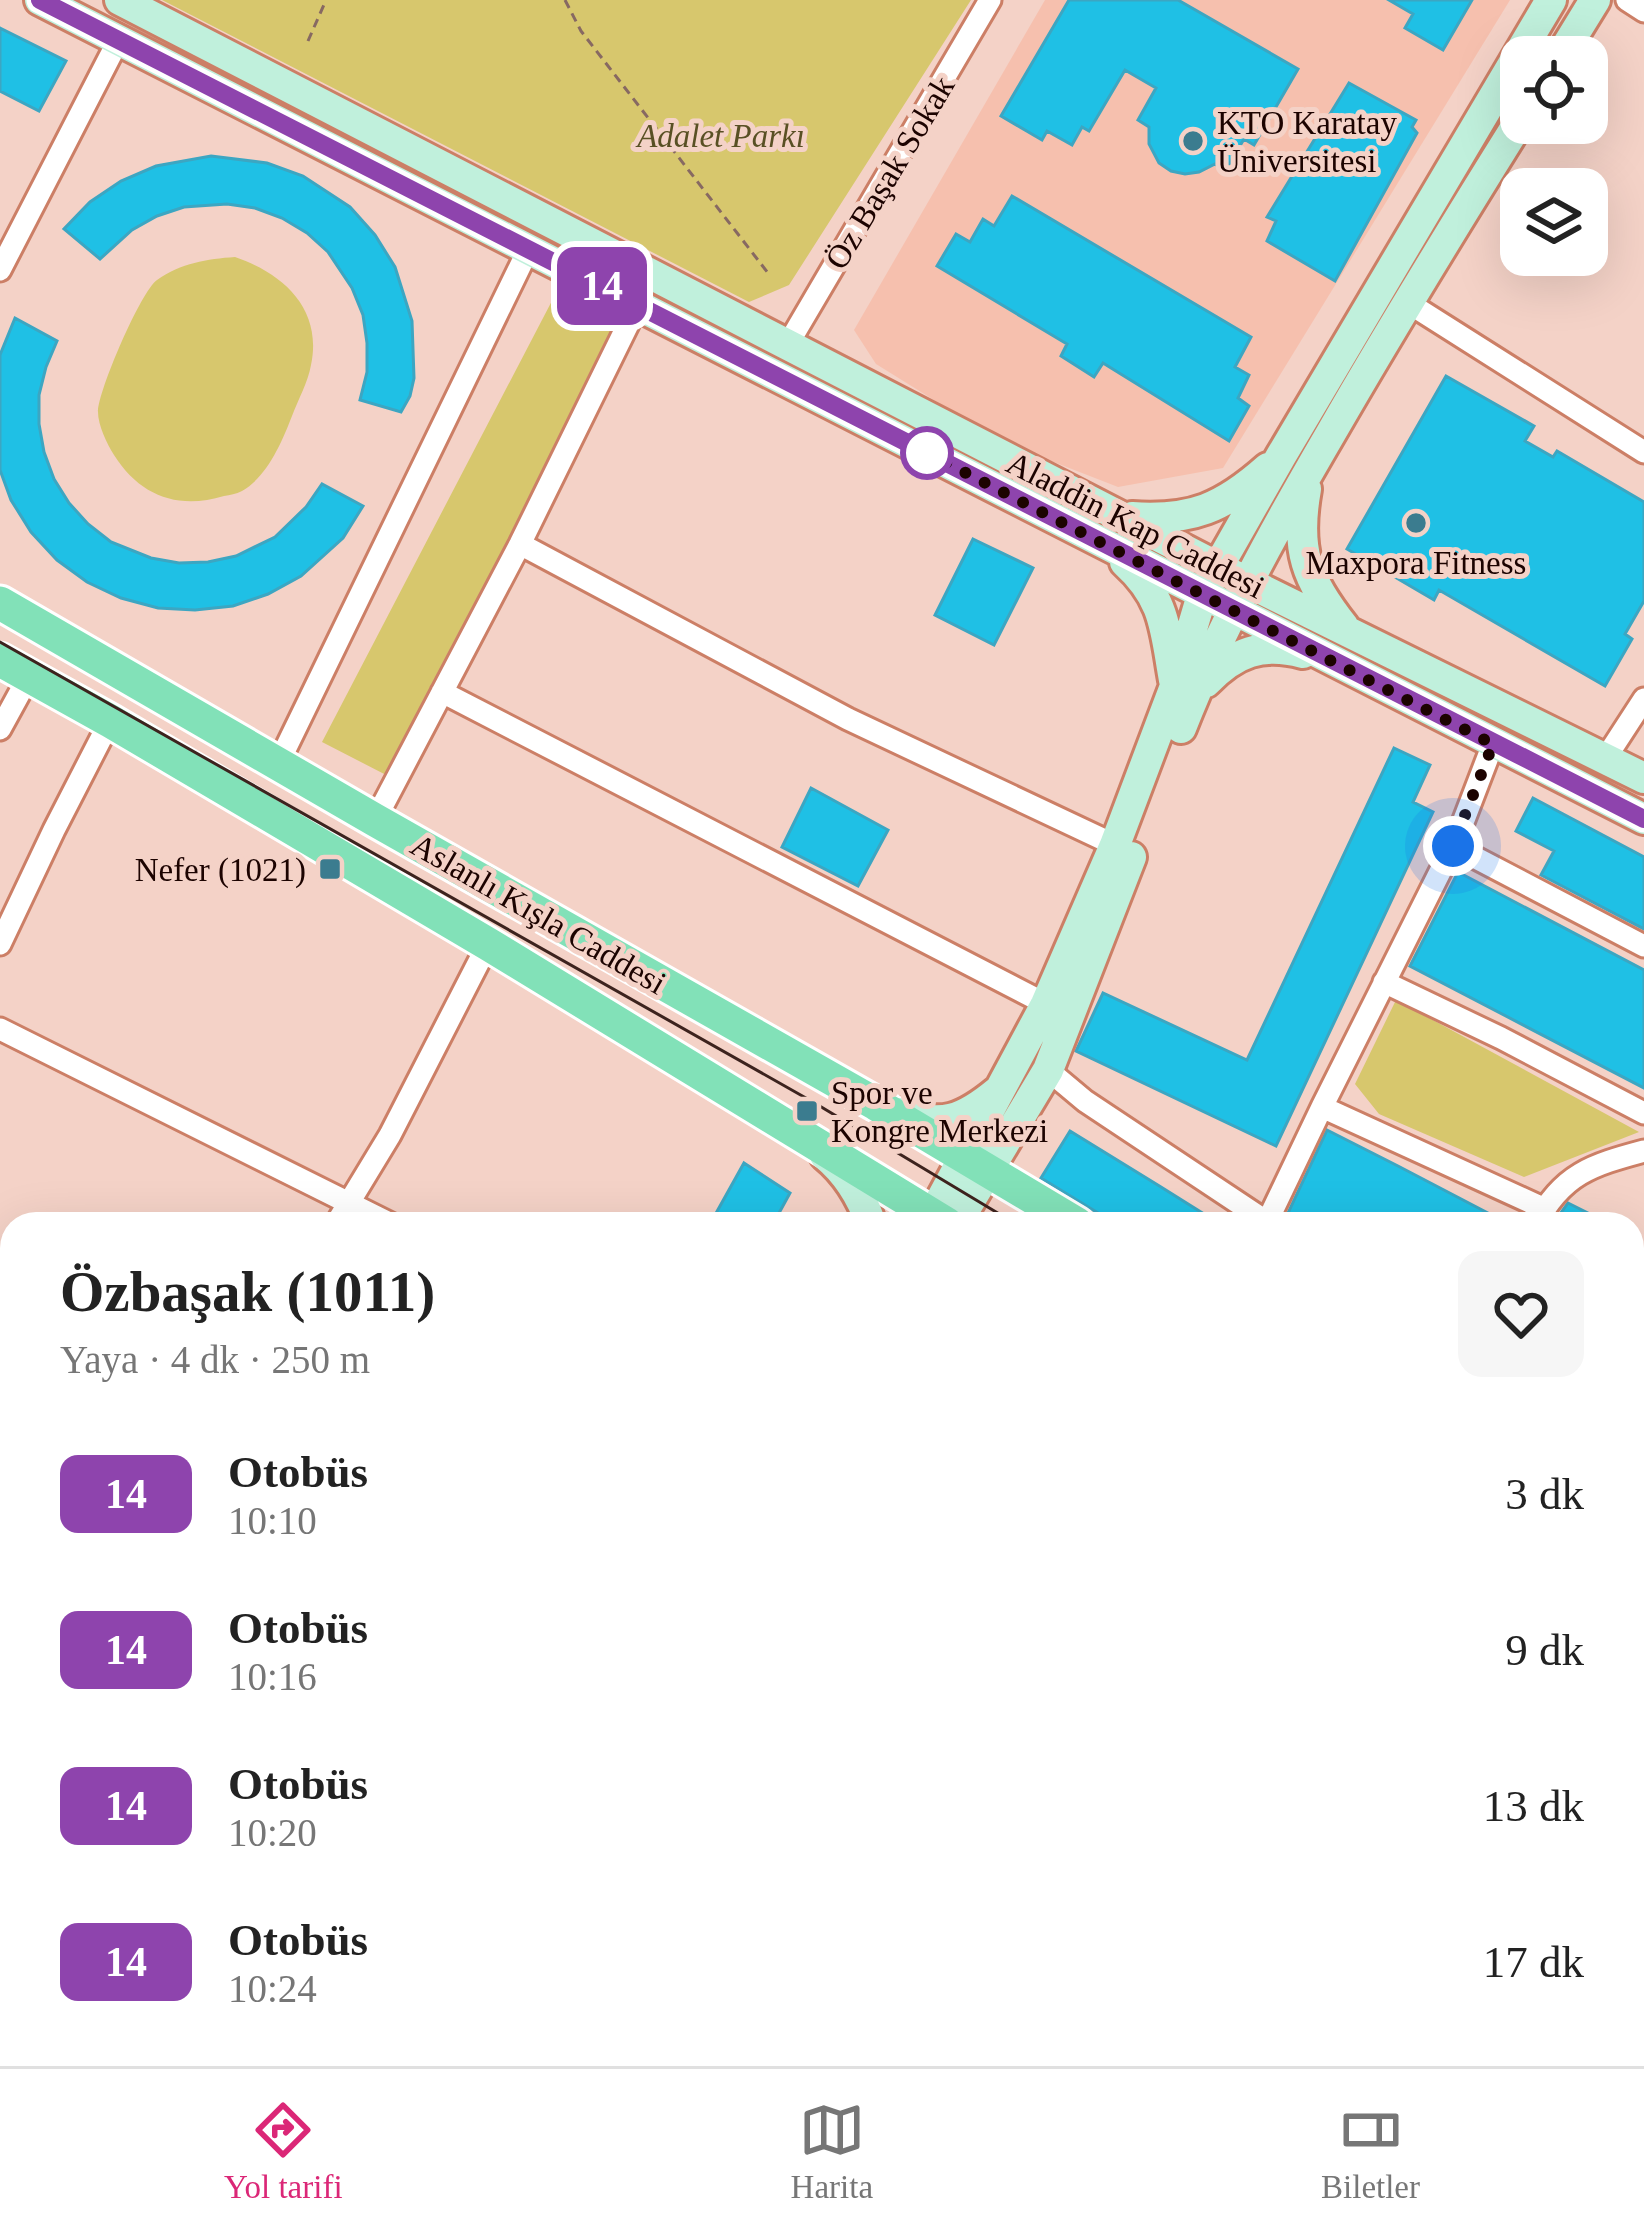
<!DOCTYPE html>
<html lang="tr">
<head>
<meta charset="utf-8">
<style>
  body { margin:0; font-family:Georgia,serif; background:#f6f6f6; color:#222; height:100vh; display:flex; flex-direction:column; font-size:45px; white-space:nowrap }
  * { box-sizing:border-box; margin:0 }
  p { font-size:39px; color:#767676 }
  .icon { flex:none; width:66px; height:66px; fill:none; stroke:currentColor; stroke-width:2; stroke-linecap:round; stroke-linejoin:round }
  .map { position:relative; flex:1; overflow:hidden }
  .drawer { position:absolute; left:0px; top:1212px; width:1644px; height:855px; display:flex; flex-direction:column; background:#fff; border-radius:36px 36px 0 0; box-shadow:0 12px 48px #0002 }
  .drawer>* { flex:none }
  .badge { padding:0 24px; border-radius:18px; font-size:42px; line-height:78px }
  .buttons { position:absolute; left:1500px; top:36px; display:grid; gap:24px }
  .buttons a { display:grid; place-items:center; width:108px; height:108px; border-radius:24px; background:#fff; box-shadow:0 12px 48px #0002; font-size:60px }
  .you { position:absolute; width:60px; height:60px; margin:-30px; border:9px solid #fff; border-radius:50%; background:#1a73e8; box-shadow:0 0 0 18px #1a73e833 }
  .map>.badge { position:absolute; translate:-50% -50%; box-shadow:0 0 0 6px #fff }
  .round { display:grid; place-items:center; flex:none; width:126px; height:126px; border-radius:24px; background:#f6f6f6 }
  .overview { display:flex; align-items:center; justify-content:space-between; height:204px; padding:0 60px }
  h1 { font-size:57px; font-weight:600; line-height:90px }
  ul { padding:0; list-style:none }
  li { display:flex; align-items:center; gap:36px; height:156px; padding:0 60px }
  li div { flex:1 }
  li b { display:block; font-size:45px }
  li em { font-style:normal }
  li .badge { min-width:132px; font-weight:700; text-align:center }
  .menu { display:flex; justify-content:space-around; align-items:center; height:168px; border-top:3px solid #e0e0e0; background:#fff; font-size:33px; color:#767676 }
  .menu a { display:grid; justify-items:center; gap:6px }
  .menu .active { color:#db2777 }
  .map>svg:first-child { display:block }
  .built { fill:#f6c0ae }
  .green { fill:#d7c76d }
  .building { fill:#1fc0e5; stroke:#3ca6c2; stroke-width:3 }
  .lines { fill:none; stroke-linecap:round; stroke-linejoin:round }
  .street-casing { stroke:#cc7f66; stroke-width:27 }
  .secondary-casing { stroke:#cc7f66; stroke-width:36 }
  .primary-casing { stroke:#fff; stroke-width:39 }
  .path { stroke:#876962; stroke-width:3; stroke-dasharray:9 6; stroke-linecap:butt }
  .street { stroke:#fff; stroke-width:21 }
  .secondary { stroke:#c0f0dc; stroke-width:30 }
  .primary { stroke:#82e1b8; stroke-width:33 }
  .tram { stroke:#3d231e; stroke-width:3 }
  .line-casing { stroke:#fff; stroke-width:27 }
  .line { stroke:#8e44ad; stroke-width:18 }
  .walk { stroke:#1c0300; stroke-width:12; stroke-dasharray:0 21.6 }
  .poi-dot { fill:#3b7c8f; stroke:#f4d2c7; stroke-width:4.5 }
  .stop-dot { fill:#fff; stroke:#8e44ad; stroke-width:6 }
  .labels { text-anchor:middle; stroke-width:10; stroke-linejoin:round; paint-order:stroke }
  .poi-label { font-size:33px; fill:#1c0300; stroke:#f4d2c7; text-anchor:start }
  .park-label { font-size:33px; font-style:italic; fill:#595024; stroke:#f4d2c7 }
  .street-label { font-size:33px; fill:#1c0300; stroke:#f4d2c7 }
</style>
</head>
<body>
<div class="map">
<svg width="1644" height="2066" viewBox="0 0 1644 2066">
  <rect width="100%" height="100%" fill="#f4d2c7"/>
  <path class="built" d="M1045,0H1510L1223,468L1118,487L1000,441L876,364L854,330Z"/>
  <path class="green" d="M162,0H971L789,285L749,302Z
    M235,257C282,273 323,308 311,365C308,382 298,400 292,416C282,442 267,477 242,491C236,494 230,495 224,496C178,510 140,496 114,455C107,444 98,425 98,412C98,391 141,291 157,280C181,263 207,259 235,257Z
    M555,295L623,330L390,777L322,742Z
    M1396,1000L1639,1132L1524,1177L1379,1114L1355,1084Z
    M1632,1712L1644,1721V1808L1632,1797Z"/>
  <path class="building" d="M1069,0H1178L1298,69L1254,145L1244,139L1225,171L1215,164L1199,172L1185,174L1171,171L1159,163L1149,144V127L1138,120L1156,88L1125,70L1089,131L1082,127L1072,145L1047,131L1042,140L1001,116Z
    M1389,0H1472L1443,50L1405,28L1413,14Z
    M0,28L66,61L39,111L0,91Z
    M1349,83L1416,120L1412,127L1417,133L1335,281L1267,241L1276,221L1267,217Z
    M211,156L267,163L303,176L350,207L375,235L395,267L412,321L414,378L410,396L401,412L360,400L367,372V343L363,315L352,288L328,252L307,233L282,218L255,208L227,204L184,207L157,216L132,230L100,259L64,229L90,202L121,181L156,166Z
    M1012,196L1251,337L1235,367L1249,375L1238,398L1249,406L1229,441L1103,363L1094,377L1061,356L1067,344L937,266L956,234L970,242L983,219L994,226Z
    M15,318L57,341L46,367L39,395V424L44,452L54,479L69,503L88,524L111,542L151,558L179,563L208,562L236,556L275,537L306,507L322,484L363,506L343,538L301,576L268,594L233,606L195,610L158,608L121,598L87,582L57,560L31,532L11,500L0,470V355Z
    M1446,376L1534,426L1525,441L1553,457L1557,451L1644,502V601L1625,634L1632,639L1605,686L1439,590L1434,600L1347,549Z
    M973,539L1033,568L994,645L935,615Z
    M1394,748L1430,765L1413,802L1433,812L1276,1146L1076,1051L1103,993L1247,1060Z
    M811,788L888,830L858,886L782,847Z
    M1533,798L1644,857V929L1541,875L1554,851L1516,831Z
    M1458,872L1644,970V1088L1410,966Z
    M1327,1130L1398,1166L1509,1224H1304L1287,1215Z
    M1070,1131L1161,1187L1220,1224H1116L1041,1178Z
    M744,1163L790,1193L773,1224H710Z
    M1568,1203L1610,1224H1553Z"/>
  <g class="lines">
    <defs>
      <path id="street" d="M1627,0L1644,11
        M0,270L119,39
        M1407,302L1644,452
        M788,344L990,0
        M520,544L848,719L1115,845
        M442,692L1046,1004
        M0,729L29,676
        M1493,744L1457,838L1322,1107L1545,1209
        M1605,759L1644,699
        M279,762L529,248
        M375,820L520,544L638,304
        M1453,846L1644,946
        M0,944L54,830L110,721
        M1384,982L1501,1038L1644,1113
        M0,1029L391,1224
        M1048,1070L1085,1101L1267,1222L1322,1107
        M336,1224L390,1135L488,944
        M1536,1224C1562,1174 1592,1165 1644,1151
        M0,1485L12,1491
        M0,1825L12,1804
        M0,1917L12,1929
        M137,2055L148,2066
        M927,2055L940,2066"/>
      <path id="secondary" d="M40,0L1644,819
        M120,0L1247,582L1644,778
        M1560,57L1595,0
        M1306,489C1295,550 1306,579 1344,627
        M1132,517C1192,521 1223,508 1268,468
        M1125,562C1166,599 1165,630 1174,680
        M1206,682C1235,652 1262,642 1303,653
        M1181,728C1221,626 1275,529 1331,433C1392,327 1456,223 1521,119
        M899,1113C942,1128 963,1120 997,1092
        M825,1155C847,1173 862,1198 871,1224
        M928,1224L1046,1004L1115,845L1175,686L1202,595L1281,456L1551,0
        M956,1224L1048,1070L1131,857
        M430,2066L442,2055
        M462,2066L476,2055"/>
      <path id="primary" d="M0,603L375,820L876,1104L1077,1224
        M0,660L110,721L488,944L947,1224
        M1632,1620L1644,1630
        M1632,1676L1644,1685"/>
    </defs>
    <use href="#street" class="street-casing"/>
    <use href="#secondary" class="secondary-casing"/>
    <use href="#primary" class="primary-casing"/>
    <path class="path" d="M565,0L581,31L768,273
      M308,41L326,0"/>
    <use href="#street" class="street"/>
    <use href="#secondary" class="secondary"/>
    <use href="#primary" class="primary"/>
    <path class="tram" d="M0,642L813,1102L1016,1224
      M1632,1646L1644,1656"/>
  </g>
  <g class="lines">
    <defs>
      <path id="line" d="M40,0L1644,819"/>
    </defs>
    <use href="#line" class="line-casing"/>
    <use href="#line" class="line"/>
    <path class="walk" d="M927,453L1493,744L1453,846"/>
  </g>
  <g class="poi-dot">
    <circle cx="1193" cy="141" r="12"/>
    <circle cx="1416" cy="523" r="12"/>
    <rect x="318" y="857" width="24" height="24" rx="6"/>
    <rect x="795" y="1099" width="24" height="24" rx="6"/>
  </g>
  <circle class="stop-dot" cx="927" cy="453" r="24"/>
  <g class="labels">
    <g class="poi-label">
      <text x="1217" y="134">KTO Karatay<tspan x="1217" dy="38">Üniversitesi</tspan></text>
      <text x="1416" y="574" text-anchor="middle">Maxpora Fitness</text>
      <text x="306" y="881" text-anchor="end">Nefer (1021)</text>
      <text x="831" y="1104">Spor ve<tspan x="831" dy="38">Kongre Merkezi</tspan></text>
    </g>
    <g class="park-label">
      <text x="721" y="147">Adalet Parkı</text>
    </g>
    <g class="street-label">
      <text transform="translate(889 172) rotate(-59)" y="12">Öz Başak Sokak</text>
      <text transform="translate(1136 524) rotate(27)" y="12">Aladdin Kap Caddesi</text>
      <text transform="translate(539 913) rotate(30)" y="12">Aslanlı Kışla Caddesi</text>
    </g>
  </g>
</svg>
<div class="buttons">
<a><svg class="icon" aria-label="locate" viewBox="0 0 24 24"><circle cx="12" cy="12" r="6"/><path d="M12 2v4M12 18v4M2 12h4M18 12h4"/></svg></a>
<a><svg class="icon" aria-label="layers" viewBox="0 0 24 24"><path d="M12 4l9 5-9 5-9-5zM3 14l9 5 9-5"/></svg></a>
</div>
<div class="you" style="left:1453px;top:846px"></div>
<b class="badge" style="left:602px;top:286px;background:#8e44ad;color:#fff">14</b>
<section class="drawer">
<div class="overview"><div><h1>Özbaşak (1011)</h1><p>Yaya · 4 dk · 250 m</p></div><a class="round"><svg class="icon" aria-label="heart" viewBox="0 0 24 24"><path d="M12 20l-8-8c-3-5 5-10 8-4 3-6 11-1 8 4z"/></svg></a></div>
<ul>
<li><span class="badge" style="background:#8e44ad;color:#fff">14</span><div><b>Otobüs</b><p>10:10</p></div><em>3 dk</em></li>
<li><span class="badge" style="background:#8e44ad;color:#fff">14</span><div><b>Otobüs</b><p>10:16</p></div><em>9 dk</em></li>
<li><span class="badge" style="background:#8e44ad;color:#fff">14</span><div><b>Otobüs</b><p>10:20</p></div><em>13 dk</em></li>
<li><span class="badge" style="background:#8e44ad;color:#fff">14</span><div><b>Otobüs</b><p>10:24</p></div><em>17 dk</em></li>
</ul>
</section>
</div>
<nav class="menu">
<a class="active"><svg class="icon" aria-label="directions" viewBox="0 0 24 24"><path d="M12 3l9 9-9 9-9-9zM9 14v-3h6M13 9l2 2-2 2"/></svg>Yol tarifi</a>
<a><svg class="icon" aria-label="map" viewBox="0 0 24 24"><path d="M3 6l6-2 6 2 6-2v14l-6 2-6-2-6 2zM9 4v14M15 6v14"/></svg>Harita</a>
<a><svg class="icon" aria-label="tickets" viewBox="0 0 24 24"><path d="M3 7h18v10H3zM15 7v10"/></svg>Biletler</a>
</nav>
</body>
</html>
